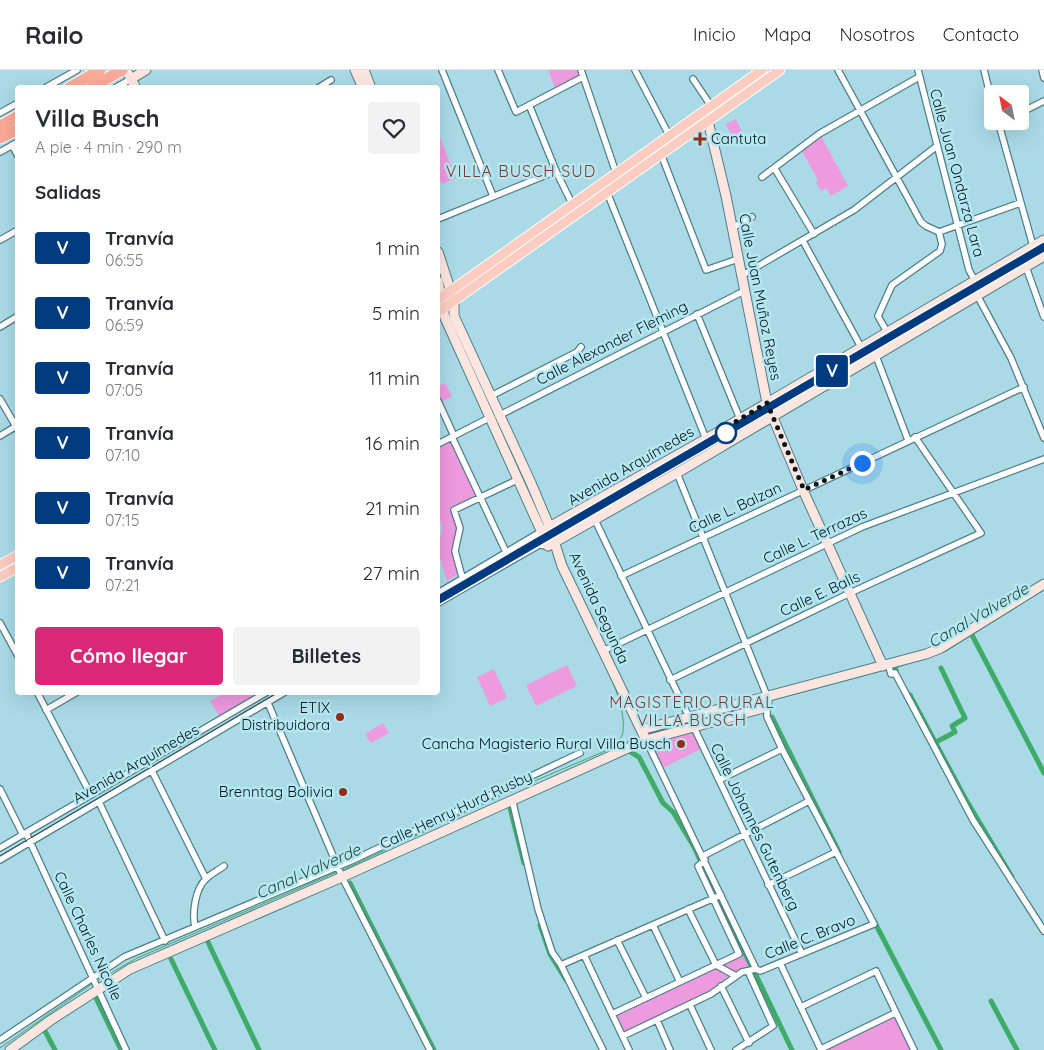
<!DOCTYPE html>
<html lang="es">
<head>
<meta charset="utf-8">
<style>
  body { margin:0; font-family:Quicksand,sans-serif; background:#f2f2f3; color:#2b2b33; height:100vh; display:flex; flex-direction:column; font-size:19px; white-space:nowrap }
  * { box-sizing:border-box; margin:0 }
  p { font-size:16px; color:#7c7c81 }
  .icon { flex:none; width:28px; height:28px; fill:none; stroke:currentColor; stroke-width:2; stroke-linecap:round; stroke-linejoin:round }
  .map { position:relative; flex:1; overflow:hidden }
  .panel { position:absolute; left:15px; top:15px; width:425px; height:610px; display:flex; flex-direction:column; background:#fff; border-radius:5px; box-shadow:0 5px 20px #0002 }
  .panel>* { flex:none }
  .badge { padding:0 10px; border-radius:4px; font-size:18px; line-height:32px }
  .needle { width:32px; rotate:328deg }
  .fabs { position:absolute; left:984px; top:15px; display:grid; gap:10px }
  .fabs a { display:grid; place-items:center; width:45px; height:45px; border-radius:5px; background:#fff; box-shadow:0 5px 20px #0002; font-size:25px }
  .you { position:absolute; width:25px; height:25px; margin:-12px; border:4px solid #fff; border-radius:50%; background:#1a73e8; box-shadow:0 0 0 8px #1a73e833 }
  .map>.badge { position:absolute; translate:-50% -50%; box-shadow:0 0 0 2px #fff }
  h2 { padding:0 20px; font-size:19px; line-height:45px }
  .round { display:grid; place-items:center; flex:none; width:52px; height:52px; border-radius:5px; background:#f2f2f3 }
  .summary { display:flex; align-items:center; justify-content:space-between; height:85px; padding:0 20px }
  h1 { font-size:24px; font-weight:700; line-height:38px }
  .primary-button { display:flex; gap:10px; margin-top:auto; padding:10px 20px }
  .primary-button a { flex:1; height:58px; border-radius:5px; background:#db2777; color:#fff; font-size:20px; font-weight:700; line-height:58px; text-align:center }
  .primary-button a+a { background:#f2f2f3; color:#2b2b33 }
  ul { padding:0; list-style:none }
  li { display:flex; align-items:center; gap:15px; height:65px; padding:0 20px }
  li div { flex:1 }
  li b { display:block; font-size:19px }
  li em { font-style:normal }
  li .badge { min-width:55px; font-weight:700; text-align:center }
  header { display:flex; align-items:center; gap:30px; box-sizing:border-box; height:70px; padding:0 25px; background:#fff; border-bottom:1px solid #e1e1e2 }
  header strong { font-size:24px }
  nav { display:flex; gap:28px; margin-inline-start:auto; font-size:18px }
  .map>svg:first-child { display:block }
  .green { fill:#ee9adf }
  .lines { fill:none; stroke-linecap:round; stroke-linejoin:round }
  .stream { stroke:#3eab69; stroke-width:1 }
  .canal { stroke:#3eab69; stroke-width:5 }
  .street-casing { stroke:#4f7e89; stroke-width:8 }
  .secondary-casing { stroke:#4f7e89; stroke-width:11 }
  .primary-casing { stroke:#fff; stroke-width:11 }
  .highway-casing { stroke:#fff; stroke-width:13 }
  .street { stroke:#fff; stroke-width:5.5 }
  .secondary { stroke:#fee6e0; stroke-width:9 }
  .primary { stroke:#fcccc1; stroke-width:9 }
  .highway { stroke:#faaa98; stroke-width:11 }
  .tram { stroke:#334e54; stroke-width:1 }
  .line-casing { stroke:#fff; stroke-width:11 }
  .line { stroke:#003b80; stroke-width:8 }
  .walk { stroke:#04161a; stroke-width:5; stroke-dasharray:0 9 }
  .poi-dot { fill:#962d17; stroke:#b5e7f3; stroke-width:2 }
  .stop-dot { fill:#fff; stroke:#003b80; stroke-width:2.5 }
  .labels { text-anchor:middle; stroke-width:5; stroke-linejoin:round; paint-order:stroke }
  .poi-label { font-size:15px; fill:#04161a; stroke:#b5e7f3; text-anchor:end }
  .street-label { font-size:15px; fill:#04161a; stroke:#b5e7f3 }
  .neighbourhood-label { font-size:16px; letter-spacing:1px; fill:#803a2b; stroke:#b5e7f3 }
  .water-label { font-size:16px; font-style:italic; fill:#1e492e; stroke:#b5e7f3 }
</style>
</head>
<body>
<header>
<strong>Railo</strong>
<nav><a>Inicio</a><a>Mapa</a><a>Nosotros</a><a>Contacto</a></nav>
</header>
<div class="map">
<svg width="1044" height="980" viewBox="0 0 1044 980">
  <rect width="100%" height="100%" fill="#a9dae6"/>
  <path class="green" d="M548,0H577L579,6L555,18Z
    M736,49L743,64L733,69L726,54Z
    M438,62L456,108L442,114L438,106Z
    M821,66L848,116L831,126L826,118L821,121L816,112L818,110L802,81Z
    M445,313L452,326L440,333L438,327V316Z
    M450,371L476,423L475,426L451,439L458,459L453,484L458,504L447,511L438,482L442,457L438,443V377Z
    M567,595L577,616L536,636L526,615Z
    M494,599L507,628L490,636L477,607Z
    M220,623H258L219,646L210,631L221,625Z
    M383,653L389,663L371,673L365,664Z
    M689,660L693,662L701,679L663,698L651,672Z
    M744,885L749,898L728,906L708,922L624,963L616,945Z
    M894,947L911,980H824L890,948Z"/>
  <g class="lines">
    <path class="stream" d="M438,197L444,218
      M460,270L493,343
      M497,352L525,409
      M568,517C583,552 628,625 623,661C623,666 619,670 616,674
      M895,598L946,581L1044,520
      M773,630L885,600
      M341,801L511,721L638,667
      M97,911L137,888L337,802
      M0,978L92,914"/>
    <path class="canal" d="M972,565L1044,703
      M895,598L896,600
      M910,625L965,728L1012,807
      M772,647L839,782
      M936,672L955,662L952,656L965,648L941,598
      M629,681L639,687L663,733L673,742L694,777L715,822
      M509,734L524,793
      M350,813L434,980
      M719,829L751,896
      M873,849L941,980
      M540,855L550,884L566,910
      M207,870L259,980
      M171,889L215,980
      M756,905L792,980
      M95,926L121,980
      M991,931L1017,980
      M45,961L55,980"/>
    <defs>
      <path id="street" d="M442,0L493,126
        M498,0L516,42L583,7
        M581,0L616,103L622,112
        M635,0L670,67
        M838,0L921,152L926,156L939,162
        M918,0L969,200L975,211
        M984,0L992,32
        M1042,0L1044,8
        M693,9L711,36
        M45,18L77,0
        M115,18L131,9
        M318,18L331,10
        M530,37L556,101L577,144
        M0,43L18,33
        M1020,43L1044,31
        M998,51L1033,176
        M12,75L18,86
        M0,82L18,72
        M661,84L706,200L738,189
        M775,99L814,164
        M762,107L819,64L919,7
        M607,122L706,369
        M438,149L556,101
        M732,158L752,147
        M939,162L1020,133
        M0,170L18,160
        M803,171L861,277
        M1026,197L1044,247
        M741,206L854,140L937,76
        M977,225L1011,288L1044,368
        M697,244L740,349
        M0,257L18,246
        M887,262L878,246L892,215L940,181L942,174L939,162
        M876,286L908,370
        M491,326L577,282L581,277
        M0,329L18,360
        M438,331L454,366
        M498,346L744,221
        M0,366L18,355
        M452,367L506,482
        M438,374L491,347
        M677,403L767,626
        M595,450L802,884
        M621,506L1024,317
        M462,507L455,481L460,458L454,440L519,409
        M438,523L542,461
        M438,533L539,475L548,476
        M0,553L18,586
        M603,581L862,457L1044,389
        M888,594L891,604L895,603L973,750L1044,861
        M670,610L850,523L981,463L915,367
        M37,622L91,725
        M268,633L342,807L430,980
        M46,640L77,622
        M646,670L756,899
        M152,701L206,809
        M719,710L782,679
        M0,719L23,765
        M512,729L538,839L552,882L561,895L603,980
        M99,732L165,871
        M26,763L126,980
        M0,778L267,622
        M703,786L809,731
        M0,790L285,622
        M768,815L836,782
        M688,839L716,895L736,906
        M653,855L680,912
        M195,857C192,843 195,818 207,808C212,803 219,800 224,796
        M617,870L646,928
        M584,885L629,980
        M780,893L821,980
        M561,895L721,825
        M721,916L749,973
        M690,935L711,980
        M801,937L876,901L914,980
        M612,944L739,884L698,796L705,790
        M657,950L670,980
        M623,966L711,924L742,902L756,899L760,901L874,854L782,679L767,647V637
        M0,970L124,887L351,791L580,683
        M821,979L895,943
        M736,980L773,956L748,901"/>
      <path id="secondary" d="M126,0L136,18
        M355,0L363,18
        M364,0L371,18
        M131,9L146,0
        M708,51L726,126L767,333L803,420L883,596
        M438,182L454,231V246L531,413L550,458L562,496L646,670
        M438,211L445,248L548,476L677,403L1044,186
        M542,461L706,369L1044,170
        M641,660L926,584L941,578L1044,514
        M10,980L51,950L130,899L342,807L646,670L767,637V626"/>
      <path id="primary" d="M438,230L762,0
        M438,242L780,0
        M0,495L18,485
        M0,507L18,497"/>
      <path id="highway" d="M69,18L100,0
        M91,18L122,0
        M0,56L18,46
        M0,68L18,59"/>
    </defs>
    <use href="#street" class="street-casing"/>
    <use href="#secondary" class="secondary-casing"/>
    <use href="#primary" class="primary-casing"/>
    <use href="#highway" class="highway-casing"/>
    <use href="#street" class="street"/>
    <use href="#secondary" class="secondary"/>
    <use href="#primary" class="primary"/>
    <use href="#highway" class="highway"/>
    <path class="tram" d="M438,531L1044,176
      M0,786L279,622"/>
  </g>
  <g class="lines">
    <defs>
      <path id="line" d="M438,530L1044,177"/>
    </defs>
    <use href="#line" class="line-casing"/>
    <use href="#line" class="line"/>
    <path class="walk" d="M726,363L725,358L767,333L804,420L862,393"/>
  </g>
  <g class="poi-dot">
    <path d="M697.5 61.5h5v5h5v5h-5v5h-5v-5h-5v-5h5z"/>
    <circle cx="340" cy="647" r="5"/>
    <circle cx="681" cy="674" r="5"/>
    <circle cx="343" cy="722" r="5"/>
  </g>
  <circle class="stop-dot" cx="726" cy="363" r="10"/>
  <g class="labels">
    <g class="poi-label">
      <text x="711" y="74" text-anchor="start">Cantuta</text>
      <text x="330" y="643">ETIX<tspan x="330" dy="17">Distribuidora</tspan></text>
      <text x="671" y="679">Cancha Magisterio Rural Villa Busch</text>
      <text x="333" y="727">Brenntag Bolivia</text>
    </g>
    <g class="street-label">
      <text transform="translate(957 103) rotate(75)" y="5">Calle Juan Ondarza Lara</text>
      <text transform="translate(760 227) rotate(79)" y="5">Calle Juan Muñoz Reyes</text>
      <text transform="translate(612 273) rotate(-27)" y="5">Calle Alexander Fleming</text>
      <text transform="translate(631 396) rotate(-30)" y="5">Avenida Arquímedes</text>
      <text transform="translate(735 438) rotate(-25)" y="5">Calle L. Balzan</text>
      <text transform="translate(815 466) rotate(-25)" y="5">Calle L. Terrazas</text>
      <text transform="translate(820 524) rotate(-25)" y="5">Calle E. Balls</text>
      <text transform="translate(599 538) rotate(65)" y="5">Avenida Segunda</text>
      <text transform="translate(136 694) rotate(-30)" y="5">Avenida Arquímedes</text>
      <text transform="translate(456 740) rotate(-25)" y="5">Calle Henry Hurd Rusby</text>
      <text transform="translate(755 757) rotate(64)" y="5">Calle Johannes Gutenberg</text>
      <text transform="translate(88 866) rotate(65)" y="5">Calle Charles Nicolle</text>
      <text transform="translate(810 867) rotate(-22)" y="5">Calle C. Bravo</text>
    </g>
    <g class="neighbourhood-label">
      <text x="521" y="107">VILLA BUSCH SUD</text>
      <text x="692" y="638">MAGISTERIO RURAL<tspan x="692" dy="18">VILLA BUSCH</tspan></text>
    </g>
    <g class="water-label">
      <text transform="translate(978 545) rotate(-30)" y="6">Canal Valverde</text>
      <text transform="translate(308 801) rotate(-24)" y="6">Canal Valverde</text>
    </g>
  </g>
</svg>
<div class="fabs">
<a><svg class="needle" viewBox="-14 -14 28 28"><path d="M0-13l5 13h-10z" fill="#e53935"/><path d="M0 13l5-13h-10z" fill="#7c7c81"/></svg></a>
</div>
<div class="you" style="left:862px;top:393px"></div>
<b class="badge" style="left:832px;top:301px;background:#003b80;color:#fff">V</b>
<section class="panel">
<div class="summary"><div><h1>Villa Busch</h1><p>A pie · 4 min · 290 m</p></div><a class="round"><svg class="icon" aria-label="heart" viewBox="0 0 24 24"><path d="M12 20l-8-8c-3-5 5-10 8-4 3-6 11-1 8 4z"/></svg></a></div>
<h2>Salidas</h2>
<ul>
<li><span class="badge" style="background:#003b80;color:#fff">V</span><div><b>Tranvía</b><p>06:55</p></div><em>1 min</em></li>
<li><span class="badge" style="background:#003b80;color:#fff">V</span><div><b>Tranvía</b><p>06:59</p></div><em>5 min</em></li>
<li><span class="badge" style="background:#003b80;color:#fff">V</span><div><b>Tranvía</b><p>07:05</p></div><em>11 min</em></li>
<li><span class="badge" style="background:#003b80;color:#fff">V</span><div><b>Tranvía</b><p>07:10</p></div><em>16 min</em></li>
<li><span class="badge" style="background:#003b80;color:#fff">V</span><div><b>Tranvía</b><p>07:15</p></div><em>21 min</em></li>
<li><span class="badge" style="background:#003b80;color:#fff">V</span><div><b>Tranvía</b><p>07:21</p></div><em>27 min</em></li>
</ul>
<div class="primary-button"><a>Cómo llegar</a><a>Billetes</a></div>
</section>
</div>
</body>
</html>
